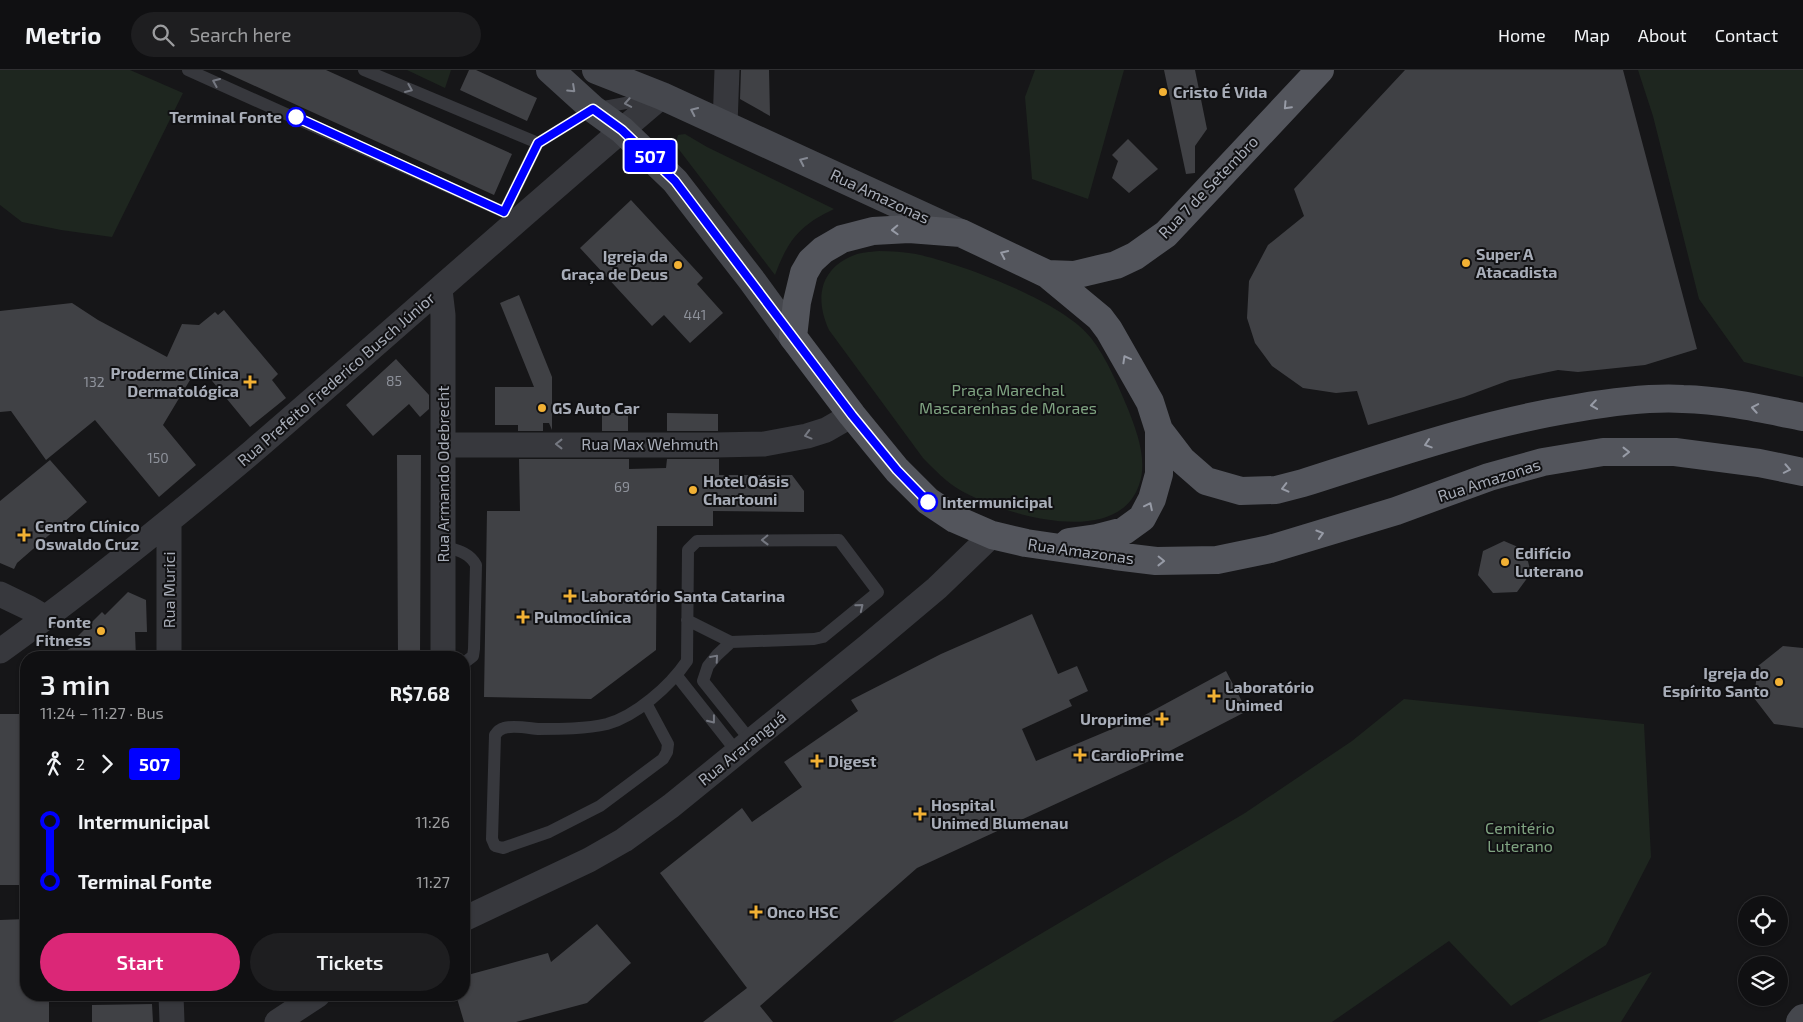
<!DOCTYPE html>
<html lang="en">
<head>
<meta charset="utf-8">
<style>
  body { margin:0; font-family:"Exo 2",sans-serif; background:#1e1e20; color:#f1f3f6; height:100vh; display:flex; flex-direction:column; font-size:19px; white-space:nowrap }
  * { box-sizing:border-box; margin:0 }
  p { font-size:16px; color:#9c9d9f }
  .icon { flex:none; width:28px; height:28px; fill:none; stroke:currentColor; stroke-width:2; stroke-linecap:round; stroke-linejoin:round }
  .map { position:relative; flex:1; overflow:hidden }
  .drawer { position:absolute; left:20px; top:581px; width:450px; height:350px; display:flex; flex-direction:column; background:#101012; border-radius:20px; box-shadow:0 1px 4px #0004,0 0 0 1px #303032 }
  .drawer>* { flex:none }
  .badge { padding:0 10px; border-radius:4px; font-size:18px; line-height:32px }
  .controls { position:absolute; left:1738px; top:826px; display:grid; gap:10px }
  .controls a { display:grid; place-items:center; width:50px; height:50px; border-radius:50%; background:#101012; box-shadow:0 1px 4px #0004,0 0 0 1px #303032; font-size:25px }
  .map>.badge { position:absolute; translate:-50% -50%; box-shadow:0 0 0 2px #fff }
  .legs { display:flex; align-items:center; gap:8px; height:55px; padding:0 20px; font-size:16px }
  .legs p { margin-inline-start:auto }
  .head { display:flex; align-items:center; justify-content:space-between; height:85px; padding:0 20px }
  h1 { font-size:28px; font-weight:600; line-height:38px }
  .cta { display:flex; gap:10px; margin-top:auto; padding:10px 20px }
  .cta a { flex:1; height:58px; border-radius:30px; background:#db2777; color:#fff; font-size:20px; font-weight:600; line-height:58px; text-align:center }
  .cta a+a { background:#1e1e20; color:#f1f3f6 }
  ul { padding:0 20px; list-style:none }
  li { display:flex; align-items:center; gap:18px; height:60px; font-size:19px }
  li i { display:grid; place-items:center; width:8px; height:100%; margin:0 6px; background:currentColor }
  li i::after { content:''; width:12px; height:12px; margin:-6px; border:4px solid; border-radius:50%; background:#101012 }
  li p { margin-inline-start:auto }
  li:first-child i { background:linear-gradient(#0000 50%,currentColor 0) }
  li:last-child i { background:linear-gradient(currentColor 50%,#0000 0) }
  header { display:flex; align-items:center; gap:30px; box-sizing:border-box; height:70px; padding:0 25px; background:#101012; border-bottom:1px solid #303032 }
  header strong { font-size:24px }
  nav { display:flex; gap:28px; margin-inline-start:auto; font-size:18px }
  .search { width:350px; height:45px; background:#1e1e20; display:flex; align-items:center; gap:12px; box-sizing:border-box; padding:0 18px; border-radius:28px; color:#9c9d9f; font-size:19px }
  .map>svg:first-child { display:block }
  .green { fill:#1e261f }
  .building { fill:#404145 }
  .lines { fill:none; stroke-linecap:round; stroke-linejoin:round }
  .lane { stroke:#37383d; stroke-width:12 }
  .street { stroke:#37383d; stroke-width:25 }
  .secondary { stroke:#45474d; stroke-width:28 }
  .primary { stroke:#53555c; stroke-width:28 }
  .oneway { stroke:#757881 }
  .oneway2 { stroke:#858993 }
  .oneway3 { stroke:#979ba6 }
  .line-1-casing { stroke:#fff; stroke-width:11 }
  .line-1 { stroke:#00f; stroke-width:8 }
  .poi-dot { fill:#f2b134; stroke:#111113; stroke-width:2 }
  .stop-1-dot { fill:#fff; stroke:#00f; stroke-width:2.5 }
  .labels { text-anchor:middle; stroke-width:4; stroke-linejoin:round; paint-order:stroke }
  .number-label { font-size:14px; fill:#8e929b }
  .poi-label { font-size:16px; font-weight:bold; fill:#a8adb8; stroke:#111113; text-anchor:start }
  .stop-label { font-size:16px; font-weight:bold; fill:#a8adb8; stroke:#111113; text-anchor:end }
  .street-label { font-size:16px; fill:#a8adb8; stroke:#111113 }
  .park-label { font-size:16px; fill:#7fa381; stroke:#111113 }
</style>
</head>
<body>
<header>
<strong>Metrio</strong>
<div class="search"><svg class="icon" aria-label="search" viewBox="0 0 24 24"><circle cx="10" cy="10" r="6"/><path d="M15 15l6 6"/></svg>Search here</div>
<nav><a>Home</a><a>Map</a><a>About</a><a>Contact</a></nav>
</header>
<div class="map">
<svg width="1803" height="952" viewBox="0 0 1803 952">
  <rect width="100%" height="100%" fill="#161618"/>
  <path class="green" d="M0,0H130L183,23L112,167L61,160L22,152L0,135Z
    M407,0H451L445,18Z
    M1035,0H1124L1088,129L1032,109L1025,27Z
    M1638,0H1803V307L1744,292L1699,229L1653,46Z
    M685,64L707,77L834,139C800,155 788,170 775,205L677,77L676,72L678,65Z
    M879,181C892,181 904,182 916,184C962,194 1064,232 1091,268C1107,289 1118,315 1128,339C1137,362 1148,391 1139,415C1117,480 1001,444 960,420C946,412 934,399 923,388L829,260C815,230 819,200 852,186C860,182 870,182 879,181Z
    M1404,629L1644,654L1651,787L1606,875L1511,936L1449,871L1332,952H892L1245,743L1352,671Z
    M1652,902L1621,952H1537Z"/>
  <path class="building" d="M220,0H326L512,84L494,125Z
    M469,0H476L537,28L527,51L460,20Z
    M741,0H769L770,46L740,29Z
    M1164,0H1195L1207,59L1195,76V103L1186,104Z
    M1405,0H1623L1697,279L1645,295L1578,302L1558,300L1510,310L1464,327L1368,355L1357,321L1336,323L1303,318L1272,296L1255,273L1247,248L1249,211L1268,175L1304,146L1294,119Z
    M1128,69L1158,99L1129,123L1112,108L1118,91L1112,85Z
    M631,130L703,208L697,214L723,243L690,273L664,245L652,256L580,178Z
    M519,225L552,307V360L549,353H543V361H518V355H495V317H534L500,233Z
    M72,233L98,250L167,287L182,254L199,255L215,242L218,245L224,240L278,304L272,310L286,328L250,357L199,295L163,355L196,395L159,427L95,350L46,390L11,341L0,342V241Z
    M396,289L429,325V339L420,347L409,334L373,366L346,335Z
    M602,343H628V361H602Z
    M667,343L718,344V361H667Z
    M397,385H421L420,588H398Z
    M519,389H629V399L666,398L667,389H719V405H792L804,421V442L713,441V456H657L656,580L591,629L484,627L487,441H520Z
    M50,390L87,432L17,493L14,499L0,493V431Z
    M1504,471L1525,480L1531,503L1517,522L1493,523L1478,505L1483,481Z
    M128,522L146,530L147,562H135L136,588H54L79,573L78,566L102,542L105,545Z
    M1032,544L1058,604L1077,596L1088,621L1069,630L1072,636L1022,659L1036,691L1143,646L1226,601L1247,641L1160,686L917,798L760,936L773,952H703L747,918L660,803L742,738L752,752L802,717L784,692L858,641L851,630L941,584Z
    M1783,576L1803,578V658L1774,654L1754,628L1758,596Z
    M0,644H26V815H0Z
    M26,849V925H49V952H0V850Z
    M597,854L631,893L587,933L516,952H464L456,925H464V906L548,883L551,892Z
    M152,934L153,952H92V935Z"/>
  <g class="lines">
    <path class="lane" d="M188,0L504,142L538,73L593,39L653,28
      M364,0L538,73
      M443,476C456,480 469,482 476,495L474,579L473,586L464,593
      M687,550L731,572
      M677,606L737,682
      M646,633L668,674L667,682L663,689L600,736L549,762L503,778L495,776L492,769L495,665C497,662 500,659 504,658C513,655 528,658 538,659C560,659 586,659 607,654C636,646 670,616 687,591L688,480L697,471L839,470L878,522L823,567L814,569L731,572L717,585L708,596L703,611L751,671"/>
    <path class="street" d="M725,55L727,0
      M440,220L443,245V588
      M443,375H715L764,374L807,366L826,360L852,345
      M169,452V588
      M0,524L29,538L46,548
      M0,581C87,519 170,451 252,382C389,264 524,143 662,26
      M464,849L589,790L624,770L671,736L868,576L937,518L992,465
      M171,925L172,952
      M277,952L318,925"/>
    <path class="secondary" d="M550,0L593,39L622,60L675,111L753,212L793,267
      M596,0L662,26L958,162
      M1800,952L1803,948"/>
    <path class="primary" d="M1047,204L1074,205L1116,195L1135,186L1166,164L1320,0
      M1803,347C1763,339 1723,330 1683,329C1648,327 1612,332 1577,338C1483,353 1394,384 1303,413L1276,420L1241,421L1206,411L1182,390L1159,360L1150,332L1109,260L1100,248L1047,204L961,163L909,159L873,161L842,169L823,180L811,191L804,203L797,232L793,267L852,345L897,400L928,431L955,449L992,465L1026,473L1115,486L1156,491L1217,490L1270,479L1396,441L1489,407L1543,392L1603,382H1675L1759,393L1803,402
      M1069,472L1097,468L1124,461L1142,448L1152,429L1159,404V360"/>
  </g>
  <defs><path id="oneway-chevron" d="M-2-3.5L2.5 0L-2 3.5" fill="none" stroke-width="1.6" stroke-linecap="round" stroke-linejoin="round" transform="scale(1.25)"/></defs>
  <g class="oneway">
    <use href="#oneway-chevron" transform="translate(216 12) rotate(-157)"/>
    <use href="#oneway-chevron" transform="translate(409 19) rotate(23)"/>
    <use href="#oneway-chevron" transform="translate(628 33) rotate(170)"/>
    <use href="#oneway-chevron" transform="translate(808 365) rotate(165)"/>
    <use href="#oneway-chevron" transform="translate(559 374) rotate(-180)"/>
    <use href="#oneway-chevron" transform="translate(765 470) rotate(179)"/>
    <use href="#oneway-chevron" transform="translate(860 537) rotate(-39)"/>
    <use href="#oneway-chevron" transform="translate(715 588) rotate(-49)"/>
    <use href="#oneway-chevron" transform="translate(712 650) rotate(52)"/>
  </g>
  <g class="oneway2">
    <use href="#oneway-chevron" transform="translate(572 19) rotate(43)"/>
    <use href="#oneway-chevron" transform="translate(694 41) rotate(-155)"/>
    <use href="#oneway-chevron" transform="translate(803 91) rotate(-155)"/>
  </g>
  <g class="oneway3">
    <use href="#oneway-chevron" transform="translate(1287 36) rotate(133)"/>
    <use href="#oneway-chevron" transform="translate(895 160) rotate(178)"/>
    <use href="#oneway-chevron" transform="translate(1004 184) rotate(-155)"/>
    <use href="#oneway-chevron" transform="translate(1126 289) rotate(-119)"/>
    <use href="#oneway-chevron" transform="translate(1594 335) rotate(172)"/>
    <use href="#oneway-chevron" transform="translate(1755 338) rotate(-170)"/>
    <use href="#oneway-chevron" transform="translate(1428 374) rotate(162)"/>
    <use href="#oneway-chevron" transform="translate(1626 382)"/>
    <use href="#oneway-chevron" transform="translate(1787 399) rotate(11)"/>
    <use href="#oneway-chevron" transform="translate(1285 418) rotate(166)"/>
    <use href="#oneway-chevron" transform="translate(1149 436) rotate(-64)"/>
    <use href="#oneway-chevron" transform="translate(1320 464) rotate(-17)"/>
    <use href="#oneway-chevron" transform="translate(1161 491) rotate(1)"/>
  </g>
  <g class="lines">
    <defs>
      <path id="line-1" d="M296,47L504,142L538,73L593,39L622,60L675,111L852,345L897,400L928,432"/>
    </defs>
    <use href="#line-1" class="line-1-casing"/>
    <use href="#line-1" class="line-1"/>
  </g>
  <g class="poi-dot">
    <circle cx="1163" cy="22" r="5"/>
    <circle cx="1466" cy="193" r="5"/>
    <circle cx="678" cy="195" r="5"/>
    <path d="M247.5 304.5h5v5h5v5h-5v5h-5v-5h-5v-5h5z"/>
    <circle cx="542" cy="338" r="5"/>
    <circle cx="693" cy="420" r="5"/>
    <path d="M21.5 457.5h5v5h5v5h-5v5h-5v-5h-5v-5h5z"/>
    <circle cx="1505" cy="492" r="5"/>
    <path d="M567.5 518.5h5v5h5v5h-5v5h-5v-5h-5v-5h5z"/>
    <path d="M520.5 539.5h5v5h5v5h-5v5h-5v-5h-5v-5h5z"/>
    <circle cx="101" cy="561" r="5"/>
    <circle cx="1779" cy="612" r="5"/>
    <path d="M1211.5 618.5h5v5h5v5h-5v5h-5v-5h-5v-5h5z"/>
    <path d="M1159.5 641.5h5v5h5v5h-5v5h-5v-5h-5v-5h5z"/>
    <path d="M1077.5 677.5h5v5h5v5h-5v5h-5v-5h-5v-5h5z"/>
    <path d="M814.5 683.5h5v5h5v5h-5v5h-5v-5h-5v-5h5z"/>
    <path d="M917.5 736.5h5v5h5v5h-5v5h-5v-5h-5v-5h5z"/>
    <path d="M753.5 834.5h5v5h5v5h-5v5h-5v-5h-5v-5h5z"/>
  </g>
  <g class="stop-1-dot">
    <circle cx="296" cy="47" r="9"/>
    <circle cx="928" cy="432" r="9"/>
  </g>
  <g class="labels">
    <g class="number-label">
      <text x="695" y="250">441</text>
      <text x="394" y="316">85</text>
      <text x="94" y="317">132</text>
      <text x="158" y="393">150</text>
      <text x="622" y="422">69</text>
    </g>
    <g class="poi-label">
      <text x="1173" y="28">Cristo É Vida</text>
      <text x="1476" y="190">Super A<tspan x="1476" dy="18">Atacadista</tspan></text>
      <text x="668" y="192" text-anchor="end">Igreja da<tspan x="668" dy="18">Graça de Deus</tspan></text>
      <text x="239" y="309" text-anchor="end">Proderme Clínica<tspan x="239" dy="18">Dermatológica</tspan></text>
      <text x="552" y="344">GS Auto Car</text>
      <text x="703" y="417">Hotel Oásis<tspan x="703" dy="18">Chartouni</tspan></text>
      <text x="35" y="462">Centro Clínico<tspan x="35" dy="18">Oswaldo Cruz</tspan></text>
      <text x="1515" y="489">Edifício<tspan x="1515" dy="18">Luterano</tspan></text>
      <text x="581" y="532">Laboratório Santa Catarina</text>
      <text x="534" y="553">Pulmoclínica</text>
      <text x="91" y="558" text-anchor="end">Fonte<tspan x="91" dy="18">Fitness</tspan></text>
      <text x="1769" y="609" text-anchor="end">Igreja do<tspan x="1769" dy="18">Espírito Santo</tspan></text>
      <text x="1225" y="623">Laboratório<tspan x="1225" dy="18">Unimed</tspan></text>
      <text x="1151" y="655" text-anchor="end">Uroprime</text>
      <text x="1091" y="691">CardioPrime</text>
      <text x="828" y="697">Digest</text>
      <text x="931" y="741">Hospital<tspan x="931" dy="18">Unimed Blumenau</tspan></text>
      <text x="767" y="848">Onco HSC</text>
    </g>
    <g class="stop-label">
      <text x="282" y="53">Terminal Fonte</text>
      <text x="942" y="438" text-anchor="start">Intermunicipal</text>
    </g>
    <g class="street-label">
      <text transform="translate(1208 117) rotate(-46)" y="6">Rua 7 de Setembro</text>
      <text transform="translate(880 126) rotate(25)" y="6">Rua Amazonas</text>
      <text transform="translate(336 309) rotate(-41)" y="6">Rua Prefeito Frederico Busch Júnior</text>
      <text x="650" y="380">Rua Max Wehmuth</text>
      <text transform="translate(443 404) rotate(-90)" y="6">Rua Armando Odebrecht</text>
      <text transform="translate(1489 410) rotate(-18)" y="6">Rua Amazonas</text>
      <text transform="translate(1081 481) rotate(8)" y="6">Rua Amazonas</text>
      <text transform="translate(169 520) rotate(-90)" y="6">Rua Murici</text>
      <text transform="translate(742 678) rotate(-39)" y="6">Rua Araranguá</text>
    </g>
    <g class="park-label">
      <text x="1008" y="326">Praça Marechal<tspan x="1008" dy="18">Mascarenhas de Moraes</tspan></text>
      <text x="1520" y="764">Cemitério<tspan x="1520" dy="18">Luterano</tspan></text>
    </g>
  </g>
</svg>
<div class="controls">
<a><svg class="icon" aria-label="locate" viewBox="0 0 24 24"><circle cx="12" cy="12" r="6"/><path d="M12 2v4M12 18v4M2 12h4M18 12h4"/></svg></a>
<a><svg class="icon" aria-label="layers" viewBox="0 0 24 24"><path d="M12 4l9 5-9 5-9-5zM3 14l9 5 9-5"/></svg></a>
</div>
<b class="badge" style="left:650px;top:86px;background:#00f;color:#fff">507</b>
<section class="drawer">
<div class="head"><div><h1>3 min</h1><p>11:24 – 11:27 · Bus</p></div><b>R$7.68</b></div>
<div class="legs"><svg class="icon" aria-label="walk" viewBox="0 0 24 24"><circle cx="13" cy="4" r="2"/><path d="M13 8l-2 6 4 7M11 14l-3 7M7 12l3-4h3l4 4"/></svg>2<svg class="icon" aria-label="forward" viewBox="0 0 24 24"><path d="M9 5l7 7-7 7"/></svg><b class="badge" style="background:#00f;color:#fff">507</b></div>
<ul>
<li><i style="color:#00f"></i><b>Intermunicipal</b><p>11:26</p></li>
<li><i style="color:#00f"></i><b>Terminal Fonte</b><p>11:27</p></li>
</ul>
<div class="cta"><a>Start</a><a>Tickets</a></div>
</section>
</div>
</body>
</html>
